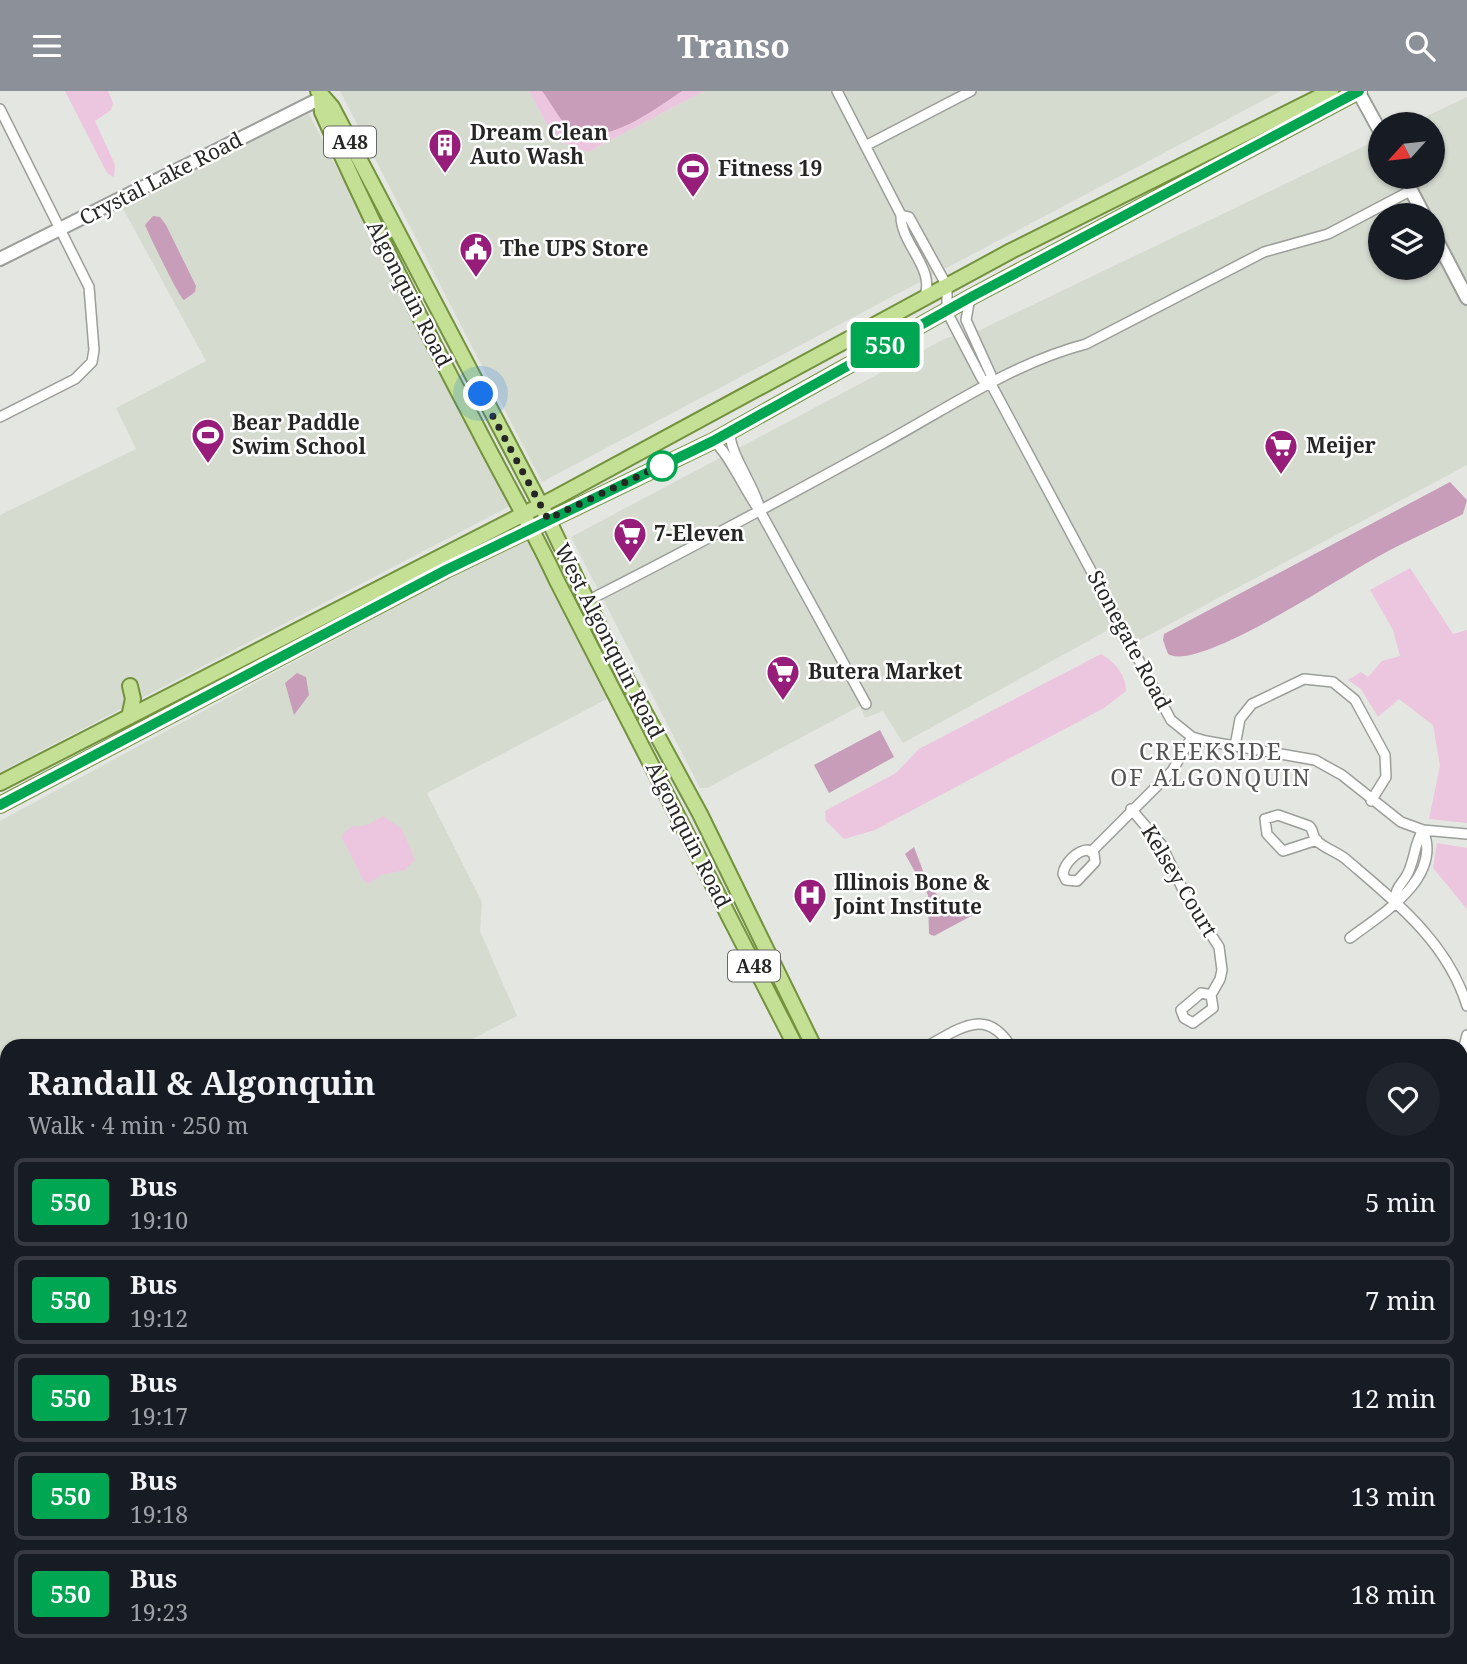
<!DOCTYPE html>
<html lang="en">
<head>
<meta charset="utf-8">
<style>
  body { margin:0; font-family:"Noto Serif",serif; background:#20242c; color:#f1f3f6; height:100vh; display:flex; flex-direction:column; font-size:26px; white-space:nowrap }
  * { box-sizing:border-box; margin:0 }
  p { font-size:23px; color:#9ea1a6 }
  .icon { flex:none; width:38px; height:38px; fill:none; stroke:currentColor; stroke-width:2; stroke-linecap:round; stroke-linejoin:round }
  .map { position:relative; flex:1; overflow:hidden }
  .details { position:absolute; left:0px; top:948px; width:1468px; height:625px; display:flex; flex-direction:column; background:#171b24; border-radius:21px 21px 0 0; box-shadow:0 2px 5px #0004 }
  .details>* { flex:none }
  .badge { padding:0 14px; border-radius:5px; font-size:24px; line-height:46px }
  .needle { width:46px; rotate:243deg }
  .tools { position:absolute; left:1368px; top:21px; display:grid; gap:14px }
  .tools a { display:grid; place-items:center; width:77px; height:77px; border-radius:50%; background:#171b24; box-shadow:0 2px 5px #0004; font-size:35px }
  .you { position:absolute; width:35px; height:35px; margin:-18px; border:5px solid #fff; border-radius:50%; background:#1a73e8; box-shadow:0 0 0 10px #1a73e833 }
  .map>.badge { position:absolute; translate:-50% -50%; box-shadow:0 0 0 4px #fff }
  .round { display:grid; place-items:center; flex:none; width:74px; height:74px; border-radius:37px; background:#20242c }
  .summary { display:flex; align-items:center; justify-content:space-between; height:119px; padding:0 28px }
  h1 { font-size:33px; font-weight:700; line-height:52px }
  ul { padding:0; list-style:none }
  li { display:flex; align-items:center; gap:21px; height:88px; margin:0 14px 10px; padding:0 14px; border:4px solid #363941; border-radius:10px }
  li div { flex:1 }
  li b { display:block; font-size:26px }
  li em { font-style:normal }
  li .badge { min-width:77px; font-weight:700; text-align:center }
  header { display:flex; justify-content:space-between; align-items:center; height:91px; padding:0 28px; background:#8c9099; color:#fff; font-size:32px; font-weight:700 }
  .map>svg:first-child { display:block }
  .built { fill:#d6dbd0; fill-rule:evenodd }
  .green { fill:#ecc5de }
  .water { fill:#c89db9 }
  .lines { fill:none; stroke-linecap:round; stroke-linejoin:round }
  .stream { stroke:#c89db9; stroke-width:2.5 }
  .street-casing { stroke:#9c9e9a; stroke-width:12 }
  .secondary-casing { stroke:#9c9e9a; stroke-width:16 }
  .primary-casing { stroke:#73923e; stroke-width:18 }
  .street { stroke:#fff; stroke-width:9 }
  .secondary { stroke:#fff; stroke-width:12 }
  .primary { stroke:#c4e094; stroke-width:14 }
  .line-casing { stroke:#fff; stroke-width:16 }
  .line { stroke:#00a651; stroke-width:10 }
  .walk { stroke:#262725; stroke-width:7; stroke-dasharray:0 12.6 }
  .stop-dot { fill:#fff; stroke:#00a651; stroke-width:3.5 }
  .labels { text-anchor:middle; stroke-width:5; stroke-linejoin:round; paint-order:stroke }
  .shield { fill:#fff; stroke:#676866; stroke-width:2 }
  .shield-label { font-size:19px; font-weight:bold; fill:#262725 }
  .poi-label { font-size:21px; font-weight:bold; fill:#262725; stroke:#fff; text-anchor:start }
  .street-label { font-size:21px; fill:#262725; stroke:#fff }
  .neighbourhood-label { font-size:23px; letter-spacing:2px; fill:#535552; stroke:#fff }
</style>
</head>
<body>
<header><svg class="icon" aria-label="menu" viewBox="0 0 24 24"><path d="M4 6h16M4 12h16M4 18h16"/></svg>Transo<svg class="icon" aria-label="search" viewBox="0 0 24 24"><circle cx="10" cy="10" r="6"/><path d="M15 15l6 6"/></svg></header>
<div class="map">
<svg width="1467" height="1573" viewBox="0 0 1467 1573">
  <rect width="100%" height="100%" fill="#e4e6e2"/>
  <path class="built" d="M340,0H529L555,49L588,61L704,0H1281L542,391Z
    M1467,6V374L1123,558L1110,538L903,652L883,620L865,627L860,615L707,697H700L571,446L946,247L978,240L1381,47V86H1433V33H1410ZM1381,124H1433V177H1381Z
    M309,23L512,414L0,681V424L136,358L116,317L206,270L120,112Z
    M525,446L609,607L427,702L482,811L480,840L517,925L459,955L7,956V1176L0,1164V730Z
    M614,1566H709L696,1573H617Z"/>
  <path class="green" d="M65,0H108L113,12L111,19L95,30L115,74L114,86L107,82Z
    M529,0H704L588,61L555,49Z
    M1410,477L1453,543L1467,539V732L1429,728L1440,675L1433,634L1399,608L1378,626L1361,598L1348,589L1361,581L1368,586L1382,570L1400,565L1393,539L1370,499Z
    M1101,563C1115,571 1126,584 1126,600L1104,617L875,739L844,748L826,730L825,720L896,682L919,658Z
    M383,725L402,738L415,769L405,779L381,784L368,793L363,789L342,747L343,742L353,735C365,737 373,731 383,725Z
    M1437,752L1467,757V818L1433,777Z"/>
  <path class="water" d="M542,0H682C655,18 600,61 568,36C559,28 550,10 542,0Z
    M153,125L160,126L166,134L196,195L195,201L184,209C179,206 149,144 145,134Z
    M1450,391L1467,409L1463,423C1436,437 1408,449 1381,464C1346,482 1199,582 1168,563L1163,549L1164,543Z
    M297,582L306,586L309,604L294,624L285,592Z
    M880,639L894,666L829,702L814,674Z
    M914,756L928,793L942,809L967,814L973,824L934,845L929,843L928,804L905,763Z"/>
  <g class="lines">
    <path class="stream" d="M1461,1290L1467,1285
      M1072,1566L1074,1573"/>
    <defs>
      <path id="street" d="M837,0L901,124C900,153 937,178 924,207
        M0,18L89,196L94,259L92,271L75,288L0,326
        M867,54L971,0
        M901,124L909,126L947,195V221L982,288L991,293L1171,629L1192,646L1206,650L1315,669L1342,684L1401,731L1423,739L1467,743
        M970,207L966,229L991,284V293
        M731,338C725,357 756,396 760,419
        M713,350C727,358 747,404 760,420L866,613
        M587,510C686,460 784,407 882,353C948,317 1013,272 1086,253L1264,161L1328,143L1412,99
        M1235,655L1240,628L1252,613L1304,588L1333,591L1355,609L1385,664L1386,686L1371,710
        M1131,718L1161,753L1185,803L1219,856L1222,879L1220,888L1211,904L1213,917L1193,932L1184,927L1181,919L1201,902L1211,904
        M1317,749L1283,760L1267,743L1265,728L1278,724L1309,735C1314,739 1312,744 1316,749C1323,757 1340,762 1348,770C1396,811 1448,852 1467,915
        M1088,759L1094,763L1095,771L1077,790L1066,789L1063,783C1064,773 1077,759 1088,759Z
        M1092,760L1172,680L1192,646
        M1350,847C1382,823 1443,787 1423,739C1414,753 1415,769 1407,784C1401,794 1395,797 1395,810
        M926,956C959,938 986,915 1011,956
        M1461,967L1467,944
        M0,1276L7,1268
        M0,1345L7,1348
        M1461,1417L1467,1414
        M1461,1529H1467
        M303,1566L309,1573
        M442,1566L448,1573
        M538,1573L548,1568
        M737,1573L749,1566
        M1256,1573L1264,1566"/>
      <path id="secondary" d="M1358,0L1381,42
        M1404,86L1424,124
        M1433,142L1467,207
        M0,168L321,7"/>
      <path id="primary" d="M318,0L332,16L548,428L608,554L700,723L814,956
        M321,7L322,21C370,129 423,234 478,338C504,389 533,438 557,490L796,956
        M129,626L133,608L130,595
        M0,692L557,406L1011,160L1331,0
        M0,714L446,479L713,350L971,206L1359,0
        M1108,1566L1112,1573
        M1126,1566L1129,1573"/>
    </defs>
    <use href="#street" class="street-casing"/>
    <use href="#secondary" class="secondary-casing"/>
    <use href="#primary" class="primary-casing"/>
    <use href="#street" class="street"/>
    <use href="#secondary" class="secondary"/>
    <use href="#primary" class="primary"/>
  </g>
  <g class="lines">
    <defs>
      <path id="line" d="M0,714L446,479L713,350L971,206L1359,0"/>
    </defs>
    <use href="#line" class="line-casing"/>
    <use href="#line" class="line"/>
    <path class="walk" d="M481,303L548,428L668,371L662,375"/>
  </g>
  <defs>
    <symbol id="building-pin" viewBox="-11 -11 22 30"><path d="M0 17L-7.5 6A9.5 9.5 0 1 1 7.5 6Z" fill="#961e7a" stroke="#fff"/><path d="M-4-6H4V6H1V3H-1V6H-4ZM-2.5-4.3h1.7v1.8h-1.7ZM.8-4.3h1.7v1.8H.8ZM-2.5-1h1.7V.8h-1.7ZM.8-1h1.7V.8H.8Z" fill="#fff"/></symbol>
    <symbol id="stadium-pin" viewBox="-11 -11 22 30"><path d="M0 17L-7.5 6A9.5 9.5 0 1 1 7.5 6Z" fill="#961e7a" stroke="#fff"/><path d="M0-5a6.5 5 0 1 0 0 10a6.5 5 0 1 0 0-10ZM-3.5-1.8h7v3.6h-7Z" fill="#fff"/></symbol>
    <symbol id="civic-pin" viewBox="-11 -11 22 30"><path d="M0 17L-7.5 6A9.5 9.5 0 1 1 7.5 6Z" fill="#961e7a" stroke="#fff"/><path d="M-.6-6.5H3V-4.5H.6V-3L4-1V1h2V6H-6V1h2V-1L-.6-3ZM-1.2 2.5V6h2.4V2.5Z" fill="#fff"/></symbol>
    <symbol id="supermarket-pin" viewBox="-11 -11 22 30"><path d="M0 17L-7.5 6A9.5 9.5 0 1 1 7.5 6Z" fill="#961e7a" stroke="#fff"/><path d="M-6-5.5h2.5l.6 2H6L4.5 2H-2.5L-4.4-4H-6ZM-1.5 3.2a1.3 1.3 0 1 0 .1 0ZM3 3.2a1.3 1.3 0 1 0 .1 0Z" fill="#fff"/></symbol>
    <symbol id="hospital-pin" viewBox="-11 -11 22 30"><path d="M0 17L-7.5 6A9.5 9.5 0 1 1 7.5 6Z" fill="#961e7a" stroke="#fff"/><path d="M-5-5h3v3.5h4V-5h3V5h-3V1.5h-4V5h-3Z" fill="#fff"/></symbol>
  </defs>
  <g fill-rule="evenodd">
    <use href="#building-pin" x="426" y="35" width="38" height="52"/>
    <use href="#stadium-pin" x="674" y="59" width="38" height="52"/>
    <use href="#civic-pin" x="457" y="139" width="38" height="52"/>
    <use href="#stadium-pin" x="189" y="325" width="38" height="52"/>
    <use href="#supermarket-pin" x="1262" y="336" width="38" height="52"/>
    <use href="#supermarket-pin" x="611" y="424" width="38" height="52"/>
    <use href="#supermarket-pin" x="764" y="562" width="38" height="52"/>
    <use href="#hospital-pin" x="791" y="785" width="38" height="52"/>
  </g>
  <circle class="stop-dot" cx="662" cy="375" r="14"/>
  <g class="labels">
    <g class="shield">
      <rect x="324" y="35.5" width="52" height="31" rx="5"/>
      <rect x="728" y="859.5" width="52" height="31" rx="5"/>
    </g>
    <g class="shield-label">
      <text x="350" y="58">A48</text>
      <text x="754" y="882">A48</text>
    </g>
    <g class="poi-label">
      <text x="470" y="49">Dream Clean<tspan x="470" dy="24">Auto Wash</tspan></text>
      <text x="718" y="85">Fitness 19</text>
      <text x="500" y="165">The UPS Store</text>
      <text x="232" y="339">Bear Paddle<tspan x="232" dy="24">Swim School</tspan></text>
      <text x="1306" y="362">Meijer</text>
      <text x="654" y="450">7-Eleven</text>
      <text x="808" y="588">Butera Market</text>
      <text x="834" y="799">Illinois Bone &amp;<tspan x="834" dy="24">Joint Institute</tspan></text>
    </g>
    <g class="street-label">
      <text transform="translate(161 88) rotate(-27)" y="7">Crystal Lake Road</text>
      <text transform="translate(409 203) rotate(63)" y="7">Algonquin Road</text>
      <text transform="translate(1129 549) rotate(62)" y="7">Stonegate Road</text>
      <text transform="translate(609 550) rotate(63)" y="7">West Algonquin Road</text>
      <text transform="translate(688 744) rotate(63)" y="7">Algonquin Road</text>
      <text transform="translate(1179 790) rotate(59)" y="7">Kelsey Court</text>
    </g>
    <g class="neighbourhood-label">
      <text x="1211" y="669">CREEKSIDE<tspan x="1211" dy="26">OF ALGONQUIN</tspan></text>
    </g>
  </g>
</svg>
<div class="tools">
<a><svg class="needle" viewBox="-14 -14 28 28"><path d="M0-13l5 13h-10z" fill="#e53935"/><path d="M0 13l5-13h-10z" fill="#9ea1a6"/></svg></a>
<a><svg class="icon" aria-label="layers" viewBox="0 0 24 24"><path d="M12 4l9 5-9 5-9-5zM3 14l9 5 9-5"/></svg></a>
</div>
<div class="you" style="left:481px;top:303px"></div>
<b class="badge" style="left:885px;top:254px;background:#00a651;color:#fff">550</b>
<section class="details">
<div class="summary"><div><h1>Randall &amp; Algonquin</h1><p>Walk · 4 min · 250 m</p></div><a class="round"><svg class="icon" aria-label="heart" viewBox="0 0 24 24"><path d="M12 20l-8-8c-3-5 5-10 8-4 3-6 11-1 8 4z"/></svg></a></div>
<ul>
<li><span class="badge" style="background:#00a651;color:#fff">550</span><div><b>Bus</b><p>19:10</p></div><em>5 min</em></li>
<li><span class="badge" style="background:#00a651;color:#fff">550</span><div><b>Bus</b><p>19:12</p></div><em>7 min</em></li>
<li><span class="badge" style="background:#00a651;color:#fff">550</span><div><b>Bus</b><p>19:17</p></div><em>12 min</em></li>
<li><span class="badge" style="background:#00a651;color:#fff">550</span><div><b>Bus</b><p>19:18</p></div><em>13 min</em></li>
<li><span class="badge" style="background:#00a651;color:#fff">550</span><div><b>Bus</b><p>19:23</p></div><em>18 min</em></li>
</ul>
</section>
</div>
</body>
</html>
